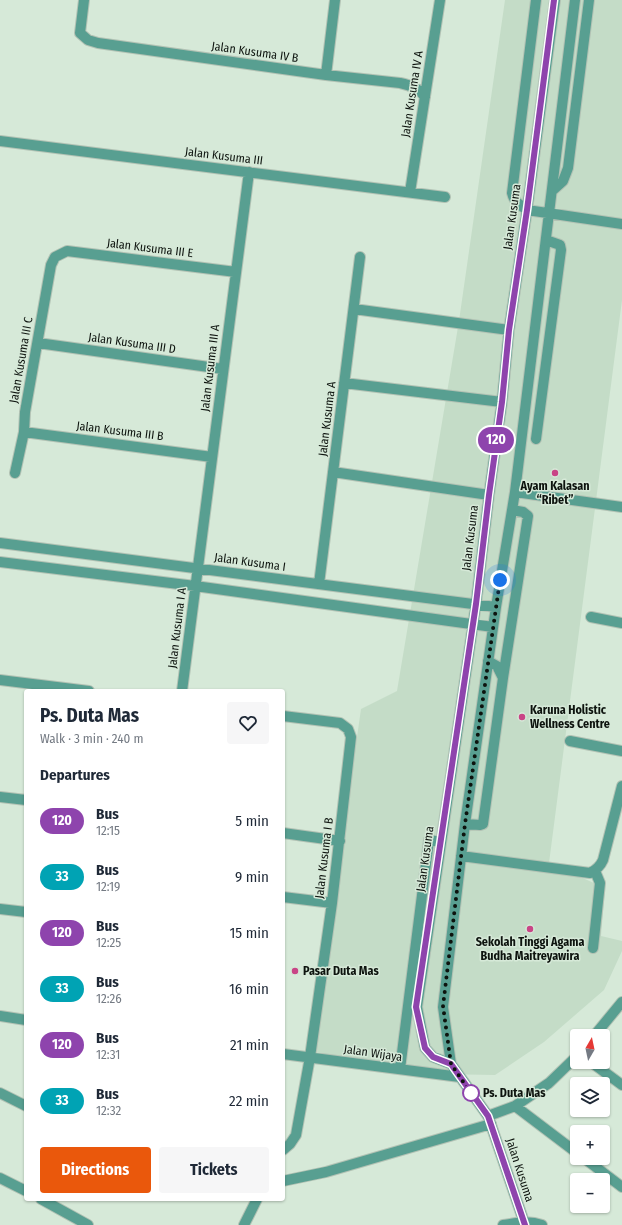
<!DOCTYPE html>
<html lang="en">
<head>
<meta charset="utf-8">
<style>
  body { margin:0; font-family:"Fira Sans Condensed",sans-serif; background:#f6f6f7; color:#1f2937; height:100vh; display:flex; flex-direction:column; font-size:15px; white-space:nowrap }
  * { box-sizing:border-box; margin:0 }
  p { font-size:13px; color:#747a83 }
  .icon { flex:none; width:22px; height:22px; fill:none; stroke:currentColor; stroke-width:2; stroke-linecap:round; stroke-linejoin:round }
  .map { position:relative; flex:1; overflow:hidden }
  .sheet { position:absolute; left:24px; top:689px; width:261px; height:512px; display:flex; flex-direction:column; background:#fff; border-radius:4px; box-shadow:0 1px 3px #0004 }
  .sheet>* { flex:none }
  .badge { padding:0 8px; border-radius:13px; font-size:14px; line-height:26px }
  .needle { width:26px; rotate:9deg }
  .controls { position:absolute; left:570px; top:1029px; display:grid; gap:8px }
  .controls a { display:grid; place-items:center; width:40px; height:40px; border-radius:4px; background:#fff; box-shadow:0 1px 3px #0004; font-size:20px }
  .you { position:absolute; width:20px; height:20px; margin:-10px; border:3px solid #fff; border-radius:50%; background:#1a73e8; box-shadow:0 0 0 6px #1a73e833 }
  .map>.badge { position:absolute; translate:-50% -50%; box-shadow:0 0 0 2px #fff }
  h2 { padding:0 16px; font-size:15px; line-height:36px }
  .round { display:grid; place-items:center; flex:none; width:42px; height:42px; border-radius:4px; background:#f6f6f7 }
  .summary { display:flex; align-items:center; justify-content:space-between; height:68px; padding:0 16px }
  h1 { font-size:19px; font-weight:700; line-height:30px }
  .action { display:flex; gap:8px; margin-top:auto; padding:8px 16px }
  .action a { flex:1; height:46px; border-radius:4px; background:#ea580c; color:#fff; font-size:16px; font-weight:700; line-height:46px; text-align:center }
  .action a+a { background:#f6f6f7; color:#1f2937 }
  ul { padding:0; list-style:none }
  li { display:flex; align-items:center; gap:12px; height:56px; padding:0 16px }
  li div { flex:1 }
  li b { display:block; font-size:15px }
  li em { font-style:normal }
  li .badge { min-width:44px; font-weight:700; text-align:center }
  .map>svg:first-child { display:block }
  .built { fill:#c4dcc7 }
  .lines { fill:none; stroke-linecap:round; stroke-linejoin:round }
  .minor-casing { stroke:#b2c2b4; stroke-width:12 }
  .minor { stroke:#589f91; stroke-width:10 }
  .line-casing { stroke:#fff; stroke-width:9 }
  .line { stroke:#8e44ad; stroke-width:6 }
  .walk { stroke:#0d130e; stroke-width:4; stroke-dasharray:0 7.2 }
  .poi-dot { fill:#c94486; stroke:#d6e9d8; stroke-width:1.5 }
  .stop-dot { fill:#fff; stroke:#8e44ad; stroke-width:2 }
  .labels { text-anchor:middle; stroke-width:3; stroke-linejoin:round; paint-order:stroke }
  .street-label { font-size:12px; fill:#0d130e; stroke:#d6e9d8 }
  .poi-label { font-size:12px; font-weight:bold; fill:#0d130e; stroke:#d6e9d8 }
  .stop-label { font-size:12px; font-weight:bold; fill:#0d130e; stroke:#d6e9d8; text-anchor:start }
</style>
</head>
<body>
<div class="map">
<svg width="622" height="1225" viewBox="0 0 622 1225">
  <rect width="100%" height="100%" fill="#d6e9d8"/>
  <path class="built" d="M505,0H622V300L549,863L605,888L601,936L622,941V951L604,990L544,1042L495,1075L438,1074L311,1061L361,709L397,691L459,321Z"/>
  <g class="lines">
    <defs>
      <path id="minor" d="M84,0L80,33L88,40L98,43L326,75L400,83C410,85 419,88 425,97
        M536,0L512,193C514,202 520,205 527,210L622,224
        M326,75L335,0
        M0,141L445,197
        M553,190L563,181L568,168L589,0
        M410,192L440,0
        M354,309L509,330
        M38,343L223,369
        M344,383L502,402
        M24,432L212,457
        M536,439L561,250L560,245L546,240
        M333,472L489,495
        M15,473L24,432L25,412L51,265L55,257L67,251L236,272
        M515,492L622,507
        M0,543L496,607
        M0,562L195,586L493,627
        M319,584L360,257
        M591,617L622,623
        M503,678L528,516L523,512L512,510
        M0,680L89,691
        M182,691L249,172
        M283,716L340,723L348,729L351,737L332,903L310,1057L296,1135L290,1144L283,1150
        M570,741L622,751
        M0,797L26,800
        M465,824L480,825L483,824L503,678L497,666L488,661
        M283,833L340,841
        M461,856L590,873C596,870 600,867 603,860L622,786
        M283,897L332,903
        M0,909L26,912
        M593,948L600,883L595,871
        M0,1016L26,1020
        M594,1036L622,1002
        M283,1054L460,1077
        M591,1062L622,1085
        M451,1064L433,1057L425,1048L417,1007L476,604L489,495L502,402L509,330L527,210L555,0
        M400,1069L429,840L440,842
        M0,1093L26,1106
        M515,1106L549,1083L577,1056
        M488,1116L515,1106L577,1153
        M584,1158L622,1187
        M0,1178L26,1191
        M283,1181L326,1172L491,1124
        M41,1199L88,1225
        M244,1225L257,1199
        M503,1225C517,1223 528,1220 542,1225
        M525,1225L488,1116L451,1064L443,1007L465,824L496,607L515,492L575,0"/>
    </defs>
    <use href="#minor" class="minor-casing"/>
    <use href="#minor" class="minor"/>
  </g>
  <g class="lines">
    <defs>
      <path id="line" d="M525,1225L488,1116L451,1064L433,1057L425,1048L416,1007L476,604L489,495L502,402L509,330L527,210L554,0"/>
    </defs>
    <use href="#line" class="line-casing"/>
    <use href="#line" class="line"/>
    <path class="walk" d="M471,1093L451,1064L443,1006L465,824L500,580"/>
  </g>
  <g class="poi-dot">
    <circle cx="555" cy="473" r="4"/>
    <circle cx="522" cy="717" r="4"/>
    <circle cx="530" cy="929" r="4"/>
    <circle cx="295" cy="971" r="4"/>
  </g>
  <circle class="stop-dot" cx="471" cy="1093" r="8"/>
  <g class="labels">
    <g class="street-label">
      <text transform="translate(255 52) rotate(8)" y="4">Jalan Kusuma IV B</text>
      <text transform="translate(412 94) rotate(-81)" y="4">Jalan Kusuma IV A</text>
      <text transform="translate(224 156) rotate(7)" y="4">Jalan Kusuma III</text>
      <text transform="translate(512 217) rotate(-82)" y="4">Jalan Kusuma</text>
      <text transform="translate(150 248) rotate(7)" y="4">Jalan Kusuma III E</text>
      <text transform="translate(132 343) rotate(8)" y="4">Jalan Kusuma III D</text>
      <text transform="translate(21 360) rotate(-80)" y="4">Jalan Kusuma III C</text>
      <text transform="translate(210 368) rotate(-83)" y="4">Jalan Kusuma III A</text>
      <text transform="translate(327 419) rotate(-83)" y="4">Jalan Kusuma A</text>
      <text transform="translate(120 431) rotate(7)" y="4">Jalan Kusuma III B</text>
      <text transform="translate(470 538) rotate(-83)" y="4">Jalan Kusuma</text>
      <text transform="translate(250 562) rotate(8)" y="4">Jalan Kusuma I</text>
      <text transform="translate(177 628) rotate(-83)" y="4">Jalan Kusuma I A</text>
      <text transform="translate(324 858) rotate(-83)" y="4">Jalan Kusuma I B</text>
      <text transform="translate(425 859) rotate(-82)" y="4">Jalan Kusuma</text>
      <text transform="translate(373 1053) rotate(8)" y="4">Jalan Wijaya</text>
      <text transform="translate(520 1170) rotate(72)" y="4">Jalan Kusuma</text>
    </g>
    <g class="poi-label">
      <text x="555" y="490">Ayam Kalasan<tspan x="555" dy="14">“Ribet”</tspan></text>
      <text x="530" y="714" text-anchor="start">Karuna Holistic<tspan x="530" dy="14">Wellness Centre</tspan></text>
      <text x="530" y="946">Sekolah Tinggi Agama<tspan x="530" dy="14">Budha Maitreyawira</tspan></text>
      <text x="303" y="975" text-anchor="start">Pasar Duta Mas</text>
    </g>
    <g class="stop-label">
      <text x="483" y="1097">Ps. Duta Mas</text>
    </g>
  </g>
</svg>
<div class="controls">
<a><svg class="needle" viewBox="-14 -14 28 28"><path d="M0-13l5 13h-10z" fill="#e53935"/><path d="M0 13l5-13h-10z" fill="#747a83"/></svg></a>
<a><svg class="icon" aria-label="layers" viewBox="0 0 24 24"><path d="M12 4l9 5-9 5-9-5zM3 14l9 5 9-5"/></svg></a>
<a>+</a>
<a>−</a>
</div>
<div class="you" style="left:500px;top:580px"></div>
<b class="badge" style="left:496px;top:440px;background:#8e44ad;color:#fff">120</b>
<section class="sheet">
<div class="summary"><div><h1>Ps. Duta Mas</h1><p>Walk · 3 min · 240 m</p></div><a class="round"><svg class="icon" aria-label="heart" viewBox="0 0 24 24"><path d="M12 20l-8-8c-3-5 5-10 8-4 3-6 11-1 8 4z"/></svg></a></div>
<h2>Departures</h2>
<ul>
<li><span class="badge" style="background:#8e44ad;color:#fff">120</span><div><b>Bus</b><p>12:15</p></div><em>5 min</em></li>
<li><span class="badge" style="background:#00a3b4;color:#fff">33</span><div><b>Bus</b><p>12:19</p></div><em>9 min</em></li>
<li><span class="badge" style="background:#8e44ad;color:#fff">120</span><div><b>Bus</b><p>12:25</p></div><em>15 min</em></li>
<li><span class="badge" style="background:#00a3b4;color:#fff">33</span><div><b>Bus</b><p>12:26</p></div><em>16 min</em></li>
<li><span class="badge" style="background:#8e44ad;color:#fff">120</span><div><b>Bus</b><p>12:31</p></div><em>21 min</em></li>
<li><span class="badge" style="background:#00a3b4;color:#fff">33</span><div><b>Bus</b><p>12:32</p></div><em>22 min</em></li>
</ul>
<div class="action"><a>Directions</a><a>Tickets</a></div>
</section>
</div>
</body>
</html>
